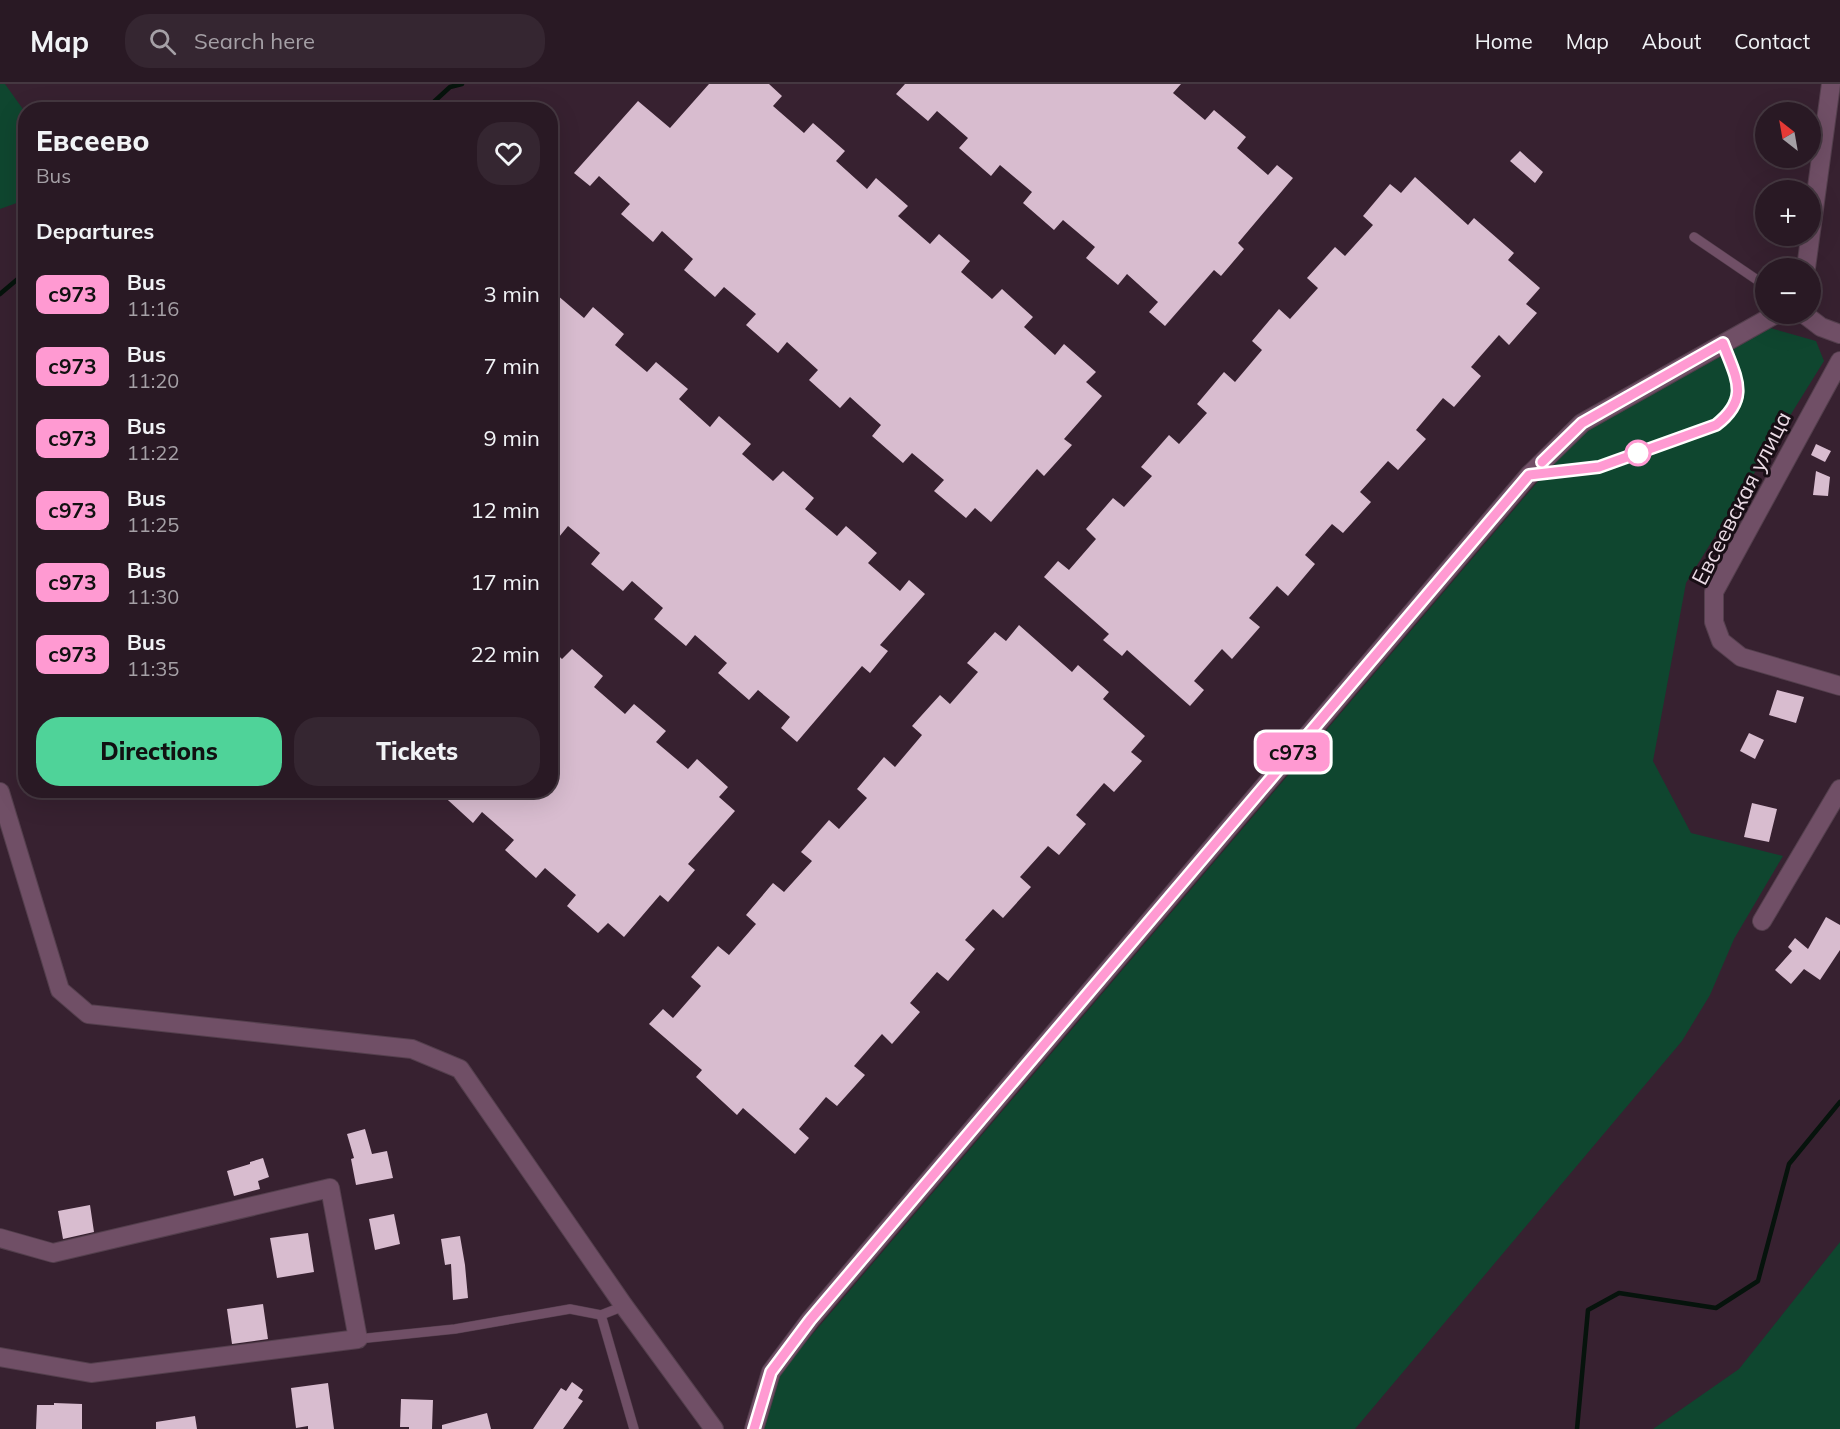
<!DOCTYPE html>
<html lang="en">
<head>
<meta charset="utf-8">
<style>
  body { margin:0; font-family:Mulish,sans-serif; background:#352631; color:#f1f3f6; height:100vh; display:flex; flex-direction:column; font-size:22px; white-space:nowrap }
  * { box-sizing:border-box; margin:0 }
  p { font-size:20px; color:#a5a0a6 }
  .icon { flex:none; width:33px; height:33px; fill:none; stroke:currentColor; stroke-width:2; stroke-linecap:round; stroke-linejoin:round }
  .map { position:relative; flex:1; overflow:hidden }
  .drawer { position:absolute; left:18px; top:18px; width:540px; height:696px; display:flex; flex-direction:column; background:#291924; border-radius:24px; box-shadow:0 6px 24px #0002,0 0 0 2px #453841 }
  .drawer>* { flex:none }
  .badge { padding:0 12px; border-radius:9px; font-size:21px; line-height:39px }
  .needle { width:39px; rotate:329deg }
  .controls { position:absolute; left:1755px; top:18px; display:grid; gap:12px }
  .controls a { display:grid; place-items:center; width:66px; height:66px; border-radius:50%; background:#291924; box-shadow:0 6px 24px #0002,0 0 0 2px #453841; font-size:30px }
  .map>.badge { position:absolute; translate:-50% -50%; box-shadow:0 0 0 3px #fff }
  h2 { padding:0 18px; font-size:22px; line-height:54px }
  .round { display:grid; place-items:center; flex:none; width:63px; height:63px; border-radius:24px; background:#352631 }
  .headline { display:flex; align-items:center; justify-content:space-between; height:102px; padding:0 18px }
  h1 { font-size:28px; font-weight:800; line-height:45px }
  .action { display:flex; gap:12px; margin-top:auto; padding:12px 18px }
  .action a { flex:1; height:69px; border-radius:24px; background:#4fd399; color:#111; font-size:24px; font-weight:800; line-height:69px; text-align:center }
  .action a+a { background:#352631; color:#f1f3f6 }
  ul { padding:0; list-style:none }
  li { display:flex; align-items:center; gap:18px; height:72px; padding:0 18px }
  li div { flex:1 }
  li b { display:block; font-size:22px }
  li em { font-style:normal }
  li .badge { min-width:66px; font-weight:700; text-align:center }
  header { display:flex; align-items:center; gap:36px; box-sizing:border-box; height:84px; padding:0 30px; background:#291924; border-bottom:2px solid #453841 }
  header strong { font-size:28px }
  nav { display:flex; gap:33px; margin-inline-start:auto; font-size:21px }
  .search { width:420px; height:54px; background:#352631; display:flex; align-items:center; gap:15px; box-sizing:border-box; padding:0 21px; border-radius:24px; color:#a5a0a6; font-size:22px }
  .map>svg:first-child { display:block }
  .green { fill:#0f462f }
  .lines { fill:none; stroke-linecap:round; stroke-linejoin:round }
  .stream { stroke:#06130c; stroke-width:4.5 }
  .building { fill:#d8bccf }
  .lane-casing { stroke:#543f4d; stroke-width:10 }
  .street-casing { stroke:#543f4d; stroke-width:20 }
  .lane { stroke:#704f66; stroke-width:9 }
  .street { stroke:#704f66; stroke-width:18 }
  .line-casing { stroke:#fff; stroke-width:14 }
  .line { stroke:#ff9ad2; stroke-width:9 }
  .stop-dot { fill:#fff; stroke:#ff9ad2; stroke-width:3 }
  .labels { text-anchor:middle; stroke-width:6; stroke-linejoin:round; paint-order:stroke }
  .street-label { font-size:22px; fill:#ebdce6; stroke:#180e15 }
</style>
</head>
<body>
<header>
<strong>Map</strong>
<div class="search"><svg class="icon" aria-label="search" viewBox="0 0 24 24"><circle cx="10" cy="10" r="6"/><path d="M15 15l6 6"/></svg>Search here</div>
<nav><a>Home</a><a>Map</a><a>About</a><a>Contact</a></nav>
</header>
<div class="map">
<svg width="1840" height="1345" viewBox="0 0 1840 1345">
  <rect width="100%" height="100%" fill="#372130"/>
  <path class="green" d="M0,0H5L25,28V116L0,125Z
    M1767,243L1816,257L1824,277L1686,499L1653,677L1691,749L1783,772L1734,855L1710,911L1682,957L1355,1345H757L765,1306L1579,349Z
    M1840,1158V1345H1653L1739,1285Z"/>
  <g class="lines">
    <path class="stream" d="M425,26L450,3L462,0
      M0,210L26,188
      M1577,1345L1588,1226L1619,1209L1716,1224L1758,1197L1789,1080L1840,1018"/>
  </g>
  <path class="building" d="M709,0H769L782,12L773,22L804,49L813,39L845,67L836,77L867,105L876,94L908,122L898,132L930,160L939,150L970,177L961,188L992,215L1002,205L1033,233L1024,243L1055,271L1064,260L1096,288L1086,298L1102,312L1064,355L1072,361L1044,392L1037,385L991,438L975,424L966,434L934,407L944,396L912,369L903,379L872,352L881,341L850,313L840,324L809,296L818,286L787,258L778,269L746,241L756,230L724,203L715,213L684,186L693,175L662,147L653,158L621,130L630,120L599,92L590,102L574,89L638,17L670,44Z
    M905,0H1181L1173,9L1205,36L1214,26L1246,53L1237,64L1268,91L1277,81L1293,94L1238,159L1244,165L1221,192L1214,186L1165,242L1149,228L1158,218L1127,190L1118,201L1086,174L1095,163L1063,136L1054,146L1023,119L1032,108L1000,81L991,92L959,64L968,54L937,27L928,37L896,10Z
    M1520,67L1543,88L1535,99L1510,77Z
    M1415,93L1468,141L1474,134L1514,169L1508,176L1540,204L1526,220L1537,229L1509,261L1499,251L1471,283L1481,292L1454,323L1443,314L1416,346L1426,355L1398,386L1388,377L1360,408L1371,418L1343,449L1332,440L1305,471L1315,480L1288,512L1277,502L1249,534L1260,543L1232,575L1222,565L1194,597L1204,606L1190,622L1127,566L1122,572L1103,556L1109,550L1044,493L1058,477L1069,486L1096,455L1086,445L1113,414L1124,423L1152,392L1141,383L1169,351L1179,360L1207,329L1197,320L1224,288L1235,298L1262,266L1252,257L1279,225L1290,235L1318,204L1307,194L1335,163L1345,172L1373,141L1363,132L1390,100L1401,109Z
    M550,205L584,234L593,223L624,250L615,261L647,288L656,278L688,305L679,315L710,343L719,332L751,360L742,370L773,397L783,387L814,414L805,425L837,452L846,442L877,469L868,479L900,507L909,496L925,510L880,561L888,567L870,589L862,582L797,658L781,644L790,633L758,606L749,616L718,589L727,579L695,551L686,562L654,535L663,524L632,497L623,507L591,480L600,469L568,442L559,453L550,445Z
    M1816,360L1831,367L1825,378L1811,371Z
    M1816,387L1830,393L1828,412L1813,411Z
    M1019,541L1072,588L1078,581L1109,608L1103,615L1145,652L1131,668L1142,677L1114,708L1104,699L1076,731L1086,740L1059,771L1048,762L1020,793L1031,803L1003,834L993,825L965,856L975,865L948,897L937,888L910,919L920,928L892,960L882,950L854,982L865,991L837,1022L826,1013L799,1045L809,1054L795,1070L743,1024L737,1031L696,993L702,986L649,940L663,925L673,934L701,902L691,893L718,862L729,871L756,840L746,831L773,799L784,808L812,777L801,768L829,736L839,745L867,714L857,705L884,673L895,683L922,651L912,642L940,611L950,620L978,588L967,579L995,548L1006,557Z
    M550,564L562,575L572,565L603,592L594,603L625,630L634,620L666,647L656,658L688,685L697,675L728,703L719,713L735,727L688,780L695,786L668,818L660,811L624,853L608,839L598,849L567,822L576,811L545,784L536,794L505,766L514,756L482,728L473,739L437,706H550Z
    M1777,606L1804,613L1796,639L1769,631Z
    M1749,649L1764,656L1755,675L1740,667Z
    M1752,719L1777,725L1769,758L1744,753Z
    M1826,833L1840,841V866L1820,896L1804,885L1791,900L1775,886L1792,867L1788,863L1795,854L1808,865Z
    M365,1045L372,1070L387,1067L393,1094L356,1101L351,1075L354,1074L347,1050Z
    M263,1074L269,1093L258,1097L260,1105L234,1112L227,1087L250,1080V1078Z
    M90,1121L94,1148L63,1155L58,1127Z
    M394,1130L400,1160L375,1166L369,1135Z
    M308,1149L314,1188L277,1194L270,1154Z
    M460,1152L465,1181L468,1214L453,1216L451,1180L445,1181L441,1155Z
    M263,1220L268,1255L232,1260L227,1225Z
    M572,1298L583,1306L578,1314L583,1317L563,1345H533L561,1304L566,1307Z
    M328,1299L334,1345H308V1342L296,1344L291,1304Z
    M401,1315L433,1316L432,1345H409V1343H400Z
    M54,1319L82,1320V1345H36L37,1321H54Z
    M487,1329L491,1345H442V1341Z
    M195,1332L197,1345H156V1338Z"/>
  <g class="lines">
    <defs>
      <path id="lane" d="M1694,153L1766,202
        M1531,391L1599,383L1716,341C1751,314 1736,294 1723,259
        M601,1231L624,1222
        M358,1255L455,1245L570,1225L601,1231L634,1345"/>
      <path id="street" d="M1806,184L1831,0
        M1804,230L1821,243L1840,250
        M1840,277L1714,508V538L1721,557L1741,573L1840,602
        M0,708L60,906L88,930L412,965L460,985L624,1222L714,1345
        M1762,837L1840,705
        M0,1154L53,1169L330,1104L358,1255L91,1289L0,1273
        M754,1345L771,1288L810,1236L1529,391L1582,339L1776,230"/>
    </defs>
    <use href="#lane" class="lane-casing"/>
    <use href="#street" class="street-casing"/>
    <use href="#lane" class="lane"/>
    <use href="#street" class="street"/>
  </g>
  <g class="lines">
    <defs>
      <path id="line" d="M754,1345L771,1288L810,1236L1529,391L1599,383L1716,341C1751,314 1736,294 1723,259L1582,339L1542,378"/>
    </defs>
    <use href="#line" class="line-casing"/>
    <use href="#line" class="line"/>
  </g>
  <circle class="stop-dot" cx="1638" cy="369" r="12"/>
  <g class="labels">
    <g class="street-label">
      <text transform="translate(1741 414) rotate(-63)" y="8">Евсеевская улица</text>
    </g>
  </g>
</svg>
<div class="controls">
<a><svg class="needle" viewBox="-14 -14 28 28"><path d="M0-13l5 13h-10z" fill="#e53935"/><path d="M0 13l5-13h-10z" fill="#a5a0a6"/></svg></a>
<a>+</a>
<a>−</a>
</div>
<b class="badge" style="left:1293px;top:668px;background:#ff9ad2;color:#111">с973</b>
<section class="drawer">
<div class="headline"><div><h1>Евсеево</h1><p>Bus</p></div><a class="round"><svg class="icon" aria-label="heart" viewBox="0 0 24 24"><path d="M12 20l-8-8c-3-5 5-10 8-4 3-6 11-1 8 4z"/></svg></a></div>
<h2>Departures</h2>
<ul>
<li><span class="badge" style="background:#ff9ad2;color:#111">с973</span><div><b>Bus</b><p>11:16</p></div><em>3 min</em></li>
<li><span class="badge" style="background:#ff9ad2;color:#111">с973</span><div><b>Bus</b><p>11:20</p></div><em>7 min</em></li>
<li><span class="badge" style="background:#ff9ad2;color:#111">с973</span><div><b>Bus</b><p>11:22</p></div><em>9 min</em></li>
<li><span class="badge" style="background:#ff9ad2;color:#111">с973</span><div><b>Bus</b><p>11:25</p></div><em>12 min</em></li>
<li><span class="badge" style="background:#ff9ad2;color:#111">с973</span><div><b>Bus</b><p>11:30</p></div><em>17 min</em></li>
<li><span class="badge" style="background:#ff9ad2;color:#111">с973</span><div><b>Bus</b><p>11:35</p></div><em>22 min</em></li>
</ul>
<div class="action"><a>Directions</a><a>Tickets</a></div>
</section>
</div>
</body>
</html>
